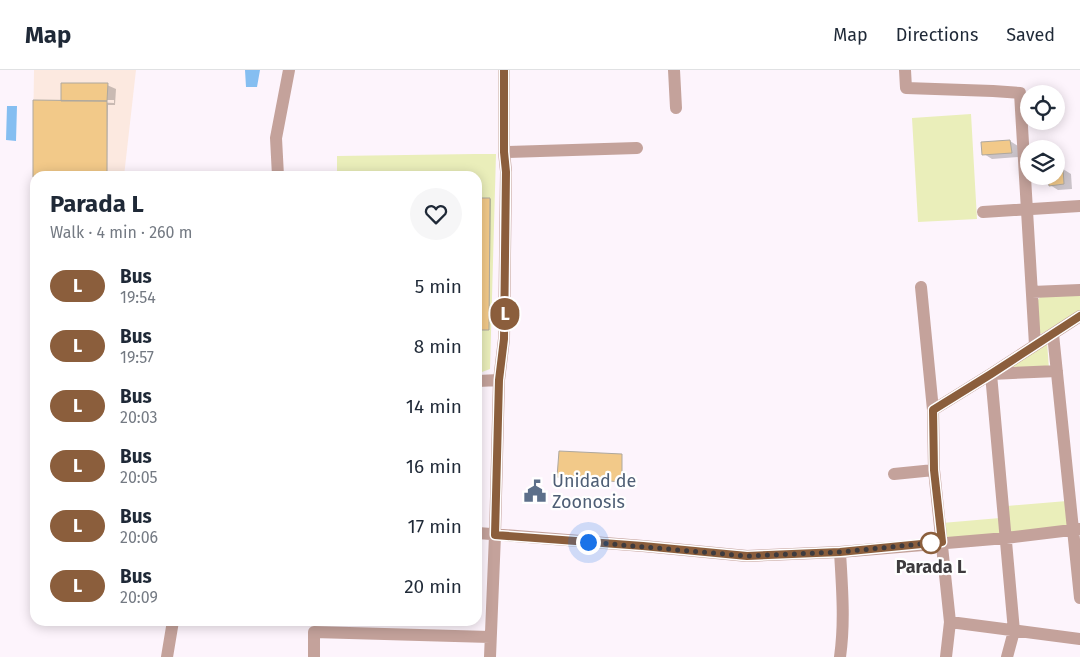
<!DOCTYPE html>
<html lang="en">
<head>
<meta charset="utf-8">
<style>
  body { margin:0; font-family:"Fira Sans",sans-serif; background:#f6f6f7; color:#1f2937; height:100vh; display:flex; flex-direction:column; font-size:19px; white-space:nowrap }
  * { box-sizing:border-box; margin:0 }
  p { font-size:16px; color:#747a83 }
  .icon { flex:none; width:28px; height:28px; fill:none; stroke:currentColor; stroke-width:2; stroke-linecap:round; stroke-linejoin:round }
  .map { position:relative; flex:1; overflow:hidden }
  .sheet { position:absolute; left:30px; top:101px; width:452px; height:455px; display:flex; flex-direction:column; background:#fff; border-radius:15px; box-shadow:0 2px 12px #0003 }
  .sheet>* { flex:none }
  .badge { padding:0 10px; border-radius:16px; font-size:18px; line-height:32px }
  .controls { position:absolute; left:1020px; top:15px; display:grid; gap:10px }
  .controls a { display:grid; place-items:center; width:45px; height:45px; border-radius:50%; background:#fff; box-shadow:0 2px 12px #0003; font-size:25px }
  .you { position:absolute; width:25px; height:25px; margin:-12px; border:4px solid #fff; border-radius:50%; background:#1a73e8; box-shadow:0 0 0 8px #1a73e833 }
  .map>.badge { position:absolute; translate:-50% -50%; box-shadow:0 0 0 2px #fff }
  .round { display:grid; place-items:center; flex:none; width:52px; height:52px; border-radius:26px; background:#f6f6f7 }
  .headline { display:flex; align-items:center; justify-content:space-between; height:85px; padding:0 20px }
  h1 { font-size:24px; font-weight:700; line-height:38px }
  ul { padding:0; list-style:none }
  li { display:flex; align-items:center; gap:15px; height:60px; padding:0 20px }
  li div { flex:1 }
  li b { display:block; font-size:19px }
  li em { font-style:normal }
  li .badge { min-width:55px; font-weight:700; text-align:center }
  header { display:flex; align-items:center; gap:30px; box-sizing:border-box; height:70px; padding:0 25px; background:#fff; border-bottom:1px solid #e0e1e3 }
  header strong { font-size:24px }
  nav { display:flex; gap:28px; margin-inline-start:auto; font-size:18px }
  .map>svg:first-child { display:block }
  .industrial { fill:#fce9e0 }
  .green { fill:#eaeeba }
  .water { fill:#85bef1 }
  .shadow { fill:#0003; fill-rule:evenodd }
  .building { fill:#f2c989; stroke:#aea89f }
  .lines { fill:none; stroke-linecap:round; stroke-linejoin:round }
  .minor { stroke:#c4a29b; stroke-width:12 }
  .line-casing { stroke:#fff; stroke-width:11 }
  .line { stroke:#8b5e3c; stroke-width:8 }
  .walk { stroke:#3e3b3e; stroke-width:5; stroke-dasharray:0 9 }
  .stop-dot { fill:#fff; stroke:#8b5e3c; stroke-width:2.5 }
  .labels { text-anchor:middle; stroke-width:4.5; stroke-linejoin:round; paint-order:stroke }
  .service-label { font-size:18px; fill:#4e5e75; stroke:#fff; text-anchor:start }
  .stop-label { font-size:18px; font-weight:bold; fill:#3e3b3e; stroke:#fff }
</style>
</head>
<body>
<header>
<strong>Map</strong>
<nav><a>Map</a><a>Directions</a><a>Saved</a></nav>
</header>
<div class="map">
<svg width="1080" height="587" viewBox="0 0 1080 587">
  <rect width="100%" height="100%" fill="#fdf4fc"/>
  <path class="industrial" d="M34,0H136L124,106H35V279L30,278Z"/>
  <path class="green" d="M971,44L977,149L918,152L912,48Z
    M475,84H496L490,299L482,302L478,303V106H337V86Z
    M1080,224V241L1041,264L1039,261L1037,231L1041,226Z
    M1047,272L1049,299H1009Z
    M1067,431L1069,458L1010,464L1007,436Z
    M1000,448L1002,463L943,469L942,453Z"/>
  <path class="water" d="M245,0H260L257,17H246Z
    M7,36H17L16,71L6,70Z"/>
  <path class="shadow" d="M107,15L116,19L115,35H108L107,106L34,107L62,32ZM96,30H114V33L96,32Z
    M1010,71L1018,76L1019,87L992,89L984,84Z
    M1063,99L1071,104L1072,119L1058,120L1050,115Z
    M478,129H491L489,260L478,259Z"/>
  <path class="building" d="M61,13H108L107,31H61Z
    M33,30L107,31V106H35V107H33Z
    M1010,70L1012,83L982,85L981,72Z
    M1056,98H1063L1064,114L1049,116L1048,106H1056Z
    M478,128H490L489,260H478Z
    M32,162H35V231H31Z
    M559,381L622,384V412L557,407Z"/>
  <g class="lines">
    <path class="minor" d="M674,0L676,38
      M905,0L906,18L993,21L1020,23L1035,275
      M504,82L637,78
      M278,106L276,68L289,0
      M983,142L1080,136
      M921,217L933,340L934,400L950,552L946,587
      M1032,222L1080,220
      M1053,264L1080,528
      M991,304L1014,561L1007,587
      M991,304L1057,301
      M478,311L499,310
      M933,340L991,304L1080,246
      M894,404L934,400
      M478,463L643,476L747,486L840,482L1006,468L1080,459
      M950,552L1080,569
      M167,587L173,551
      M314,587V562L490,567
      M490,587L495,465L499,310L504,269L506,101L504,82V0
      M840,587C845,552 842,517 840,482"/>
  </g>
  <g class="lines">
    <defs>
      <path id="line" d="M504,0V82L506,102L504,269L499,310L495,465L643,476L747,486L840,482L942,472L934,400L933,340L991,304L1080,246"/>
    </defs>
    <use href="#line" class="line-casing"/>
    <use href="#line" class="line"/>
    <path class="walk" d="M588,472L747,486L840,482L931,473"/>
  </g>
  <defs>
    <symbol id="civic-bare" viewBox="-9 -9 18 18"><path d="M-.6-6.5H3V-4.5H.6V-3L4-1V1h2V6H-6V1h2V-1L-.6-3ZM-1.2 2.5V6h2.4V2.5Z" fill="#5c6f8a" stroke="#fff" stroke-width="2.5" paint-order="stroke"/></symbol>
  </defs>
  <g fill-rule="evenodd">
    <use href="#civic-bare" x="519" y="405" width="32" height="32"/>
  </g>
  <circle class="stop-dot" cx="931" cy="473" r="10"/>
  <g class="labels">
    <g class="service-label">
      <text x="552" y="417">Unidad de<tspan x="552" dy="21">Zoonosis</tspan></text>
    </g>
    <g class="stop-label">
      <text x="931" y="503">Parada L</text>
    </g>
  </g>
</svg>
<div class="controls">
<a><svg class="icon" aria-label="locate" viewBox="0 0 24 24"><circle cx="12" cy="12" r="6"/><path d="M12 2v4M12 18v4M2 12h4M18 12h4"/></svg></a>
<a><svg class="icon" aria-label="layers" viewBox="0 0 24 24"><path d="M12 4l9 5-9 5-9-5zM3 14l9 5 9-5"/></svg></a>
</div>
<div class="you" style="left:588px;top:472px"></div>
<b class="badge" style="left:505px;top:244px;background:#8b5e3c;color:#fff">L</b>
<section class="sheet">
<div class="headline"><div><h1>Parada L</h1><p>Walk · 4 min · 260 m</p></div><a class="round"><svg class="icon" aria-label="heart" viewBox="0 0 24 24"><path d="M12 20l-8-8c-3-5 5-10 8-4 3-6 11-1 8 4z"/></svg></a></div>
<ul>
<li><span class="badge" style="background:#8b5e3c;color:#fff">L</span><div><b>Bus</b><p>19:54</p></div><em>5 min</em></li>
<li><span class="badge" style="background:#8b5e3c;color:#fff">L</span><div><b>Bus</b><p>19:57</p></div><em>8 min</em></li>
<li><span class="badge" style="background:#8b5e3c;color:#fff">L</span><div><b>Bus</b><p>20:03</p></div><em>14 min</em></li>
<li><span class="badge" style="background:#8b5e3c;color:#fff">L</span><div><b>Bus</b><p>20:05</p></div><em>16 min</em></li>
<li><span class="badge" style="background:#8b5e3c;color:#fff">L</span><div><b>Bus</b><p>20:06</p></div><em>17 min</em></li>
<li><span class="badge" style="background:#8b5e3c;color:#fff">L</span><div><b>Bus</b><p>20:09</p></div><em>20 min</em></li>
</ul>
</section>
</div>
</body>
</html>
